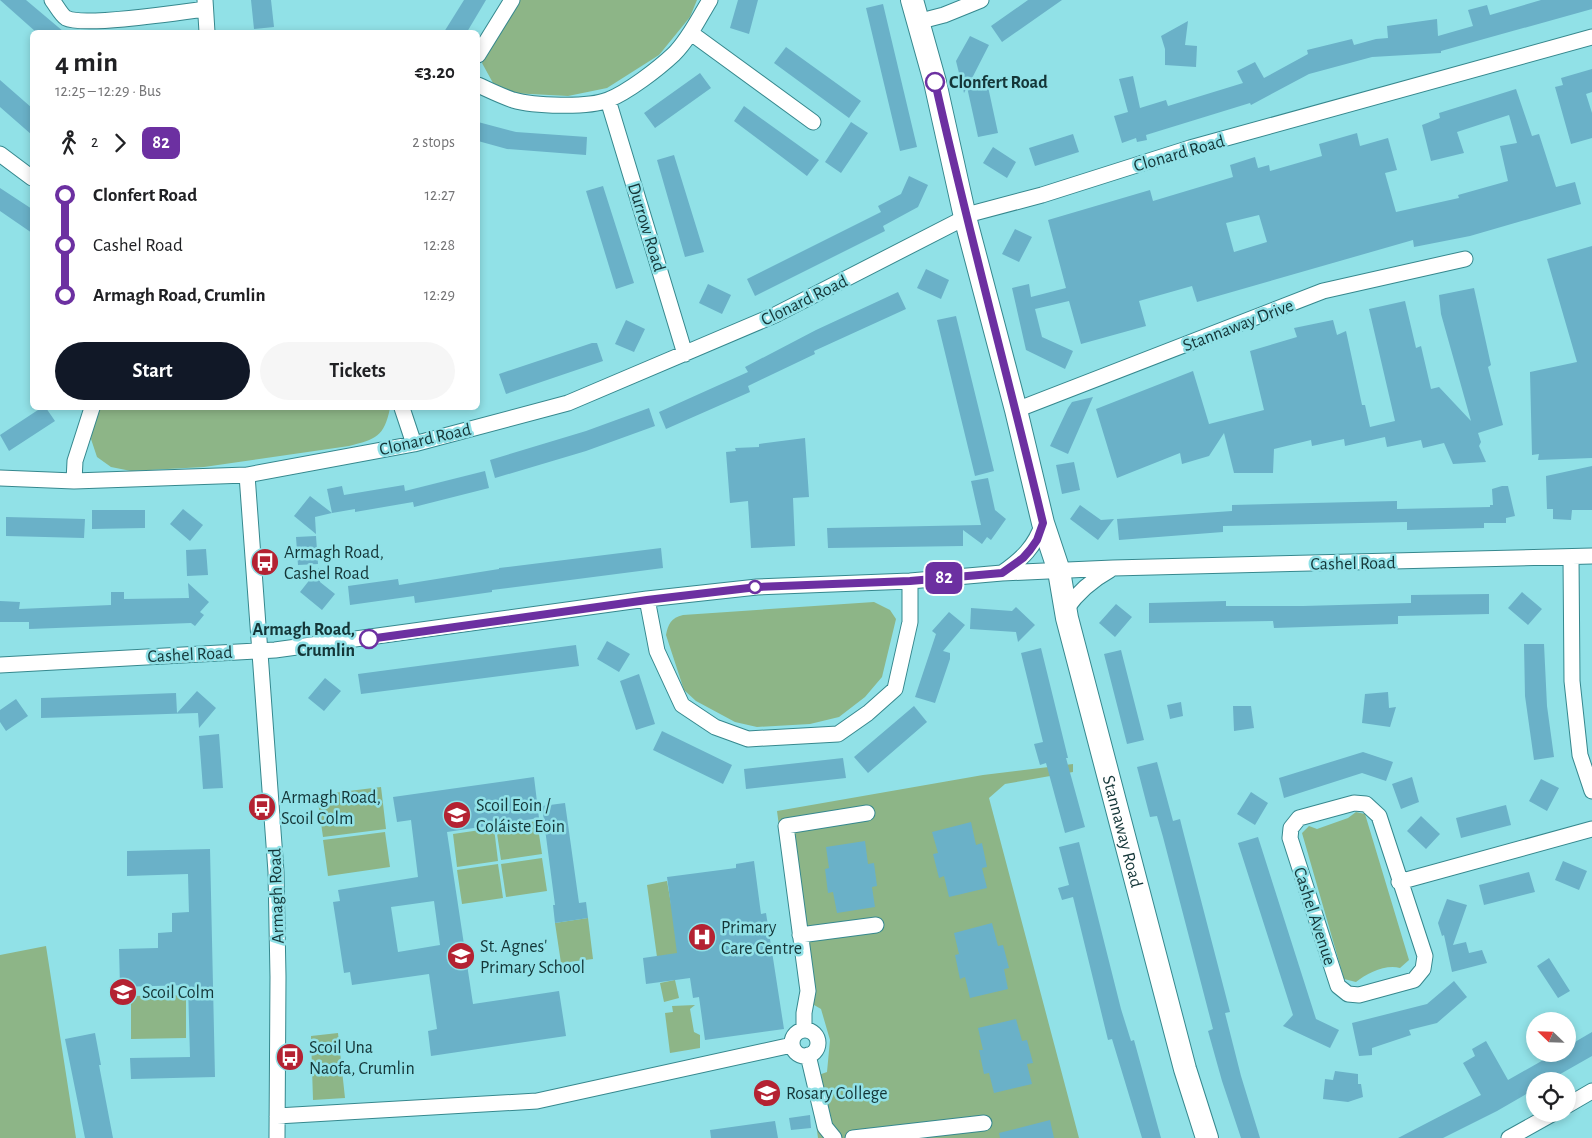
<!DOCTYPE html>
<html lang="en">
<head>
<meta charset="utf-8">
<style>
  body { margin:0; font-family:"Alegreya Sans",sans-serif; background:#f6f6f6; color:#202124; height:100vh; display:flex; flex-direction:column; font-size:19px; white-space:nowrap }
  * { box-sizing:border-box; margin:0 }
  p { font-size:16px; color:#757577 }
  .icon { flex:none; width:28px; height:28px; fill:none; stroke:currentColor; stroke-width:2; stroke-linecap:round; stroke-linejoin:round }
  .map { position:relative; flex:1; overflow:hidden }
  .details { position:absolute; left:30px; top:30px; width:450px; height:380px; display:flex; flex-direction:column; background:#fff; border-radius:8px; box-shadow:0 2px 8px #0003 }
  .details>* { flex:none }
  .badge { padding:0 10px; border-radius:8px; font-size:18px; line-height:32px }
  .needle { width:32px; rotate:293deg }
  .controls { position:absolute; left:1526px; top:1012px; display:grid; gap:10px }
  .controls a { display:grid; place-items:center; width:50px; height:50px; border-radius:50%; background:#fff; box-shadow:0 2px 8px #0003; font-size:25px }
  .map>.badge { position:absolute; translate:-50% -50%; box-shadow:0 0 0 2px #fff }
  .legs { display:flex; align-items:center; gap:8px; height:55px; padding:0 25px; font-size:16px }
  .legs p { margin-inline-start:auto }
  .summary { display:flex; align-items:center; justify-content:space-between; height:85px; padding:0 25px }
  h1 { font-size:28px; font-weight:700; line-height:38px }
  .primary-button { display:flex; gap:10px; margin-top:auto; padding:10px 25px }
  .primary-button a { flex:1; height:58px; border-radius:30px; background:#111827; color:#fff; font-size:20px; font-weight:700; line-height:58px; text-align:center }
  .primary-button a+a { background:#f6f6f6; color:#202124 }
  ul { padding:0 25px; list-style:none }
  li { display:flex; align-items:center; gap:18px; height:50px; font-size:19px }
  li i { display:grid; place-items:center; width:8px; height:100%; margin:0 6px; background:currentColor }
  li i::after { content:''; width:12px; height:12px; margin:-6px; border:4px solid; border-radius:50%; background:#fff }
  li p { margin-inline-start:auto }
  li:first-child i { background:linear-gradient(#0000 50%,currentColor 0) }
  li:last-child i { background:linear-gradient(currentColor 50%,#0000 0) }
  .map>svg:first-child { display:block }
  .green { fill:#8db587 }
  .building { fill:#6ab1c8; fill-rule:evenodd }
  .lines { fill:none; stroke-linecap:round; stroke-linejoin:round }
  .street-casing { stroke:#36888e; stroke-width:17 }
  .secondary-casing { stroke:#36888e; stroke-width:24 }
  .street { stroke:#fff; stroke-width:15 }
  .secondary { stroke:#fff; stroke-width:22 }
  .line-1-casing { stroke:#fff; stroke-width:11 }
  .line-1 { stroke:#6c30a1; stroke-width:8 }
  .stop-1-dot { fill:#fff; stroke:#6c30a1; stroke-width:2.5 }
  .labels { text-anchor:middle; stroke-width:5; stroke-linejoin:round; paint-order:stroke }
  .stop-label { font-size:18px; font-weight:bold; fill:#143638; stroke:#91e1e7; text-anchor:start }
  .street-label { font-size:18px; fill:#143638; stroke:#91e1e7 }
  .poi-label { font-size:18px; fill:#143638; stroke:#91e1e7; text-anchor:start }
</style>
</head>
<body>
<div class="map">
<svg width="1592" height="1138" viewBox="0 0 1592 1138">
  <rect width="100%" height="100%" fill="#91e1e7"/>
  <path class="green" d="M520,0H697L690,17L659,55L607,88L568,96L511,93L493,83L482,63Z
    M100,408H390C384,437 376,439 349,446L204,467L131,471L111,467L97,457L91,439L94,420Z
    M874,602L890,610L896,619L882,677L865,697L839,717L810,724L757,727L735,722L696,701L684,690L666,635C668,624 671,618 683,615Z
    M1073,764V772L1005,784L989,798L1079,1138H818L810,1078L827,1072L830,1040L821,1009L802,998L777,811L983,775Z
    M381,787L386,829L323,837L317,795Z
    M1356,812L1365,814L1409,960L1400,968C1386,964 1367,973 1356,982L1344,979L1302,833L1309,826L1317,829L1348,818Z
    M537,821L542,854L501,860L496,827Z
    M494,828L498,861L457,867L453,834Z
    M385,832L390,867L328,876L323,840Z
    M542,858L547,891L506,897L501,864Z
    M498,864L503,898L462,904L457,870Z
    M667,881L671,904L684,953L657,957L647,885Z
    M588,918L593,959L561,963L555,923Z
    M46,946L76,1138H0V955Z
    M675,980L679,998L664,1002L660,983Z
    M186,995V1038L131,1039V996Z
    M695,1005L690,1009L694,1032L700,1035V1048L670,1053L665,1013L673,1012L672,1006Z
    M338,1033L345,1098L313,1100L311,1036Z"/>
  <path class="building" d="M0,0H26L64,32H36Z
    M251,0H271L274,27L254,29Z
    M464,0H486L467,32H444Z
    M738,0H758L749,34L730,28Z
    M1028,0H1062L1002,42L991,26Z
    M1541,0H1592V9L1441,51V53L1372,57L1309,74L1251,105L1250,103L1146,135L1147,140L1137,142L1136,138L1122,143L1114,116L1128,112L1119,79L1133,76L1140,108L1166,100L1168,106L1243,83L1237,71L1255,62L1264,78L1308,54L1307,50L1352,39L1354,45L1376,39L1388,38L1387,26L1437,19L1438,36L1473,26L1468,10L1487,5L1490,15Z
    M883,4L917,147L900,151L866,8Z
    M1188,21L1185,45L1197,46L1196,67L1165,65V49L1161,36Z
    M970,36L989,45L968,86L987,82L998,133L978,137L967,87L964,93L956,61Z
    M786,47L861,101L849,118L774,63Z
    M1592,69V92L1586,94L1592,113V138L1571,144L1555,87L1563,85L1561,78Z
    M700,73L711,88L655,128L644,113Z
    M0,80L32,108V135L0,107Z
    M1516,89L1532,136L1539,134L1556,187L1575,182L1581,204L1470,236L1414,247L1413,240L1197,302L1192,286L1139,301L1146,326L1081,344L1069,301L1035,309L1042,337L1073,351L1065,369L1026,350L1012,288L1029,284L1031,297L1066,288L1048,220L1150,190L1153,201L1233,177L1230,165L1255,157L1258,168L1269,165L1270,171L1322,156L1319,144L1357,133L1360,146L1388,138L1397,170L1385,173L1396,212L1459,198L1458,195L1508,181L1500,146L1517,143L1509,115L1457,132L1464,153L1431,161L1422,125L1440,118L1439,113ZM1259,215L1267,242L1234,252L1226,223Z
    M744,106L819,160L807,176L734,121Z
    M478,122L516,132L587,137L586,155L507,149L478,141Z
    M851,122L868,133L841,173L825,162Z
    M1073,134L1079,152L1035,166L1029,148Z
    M993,147L1016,162L1007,178L983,163Z
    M674,155L704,252L685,257L657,160Z
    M909,176L928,185L918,207L883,226L885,231L755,296L747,279L881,212L878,206L901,194Z
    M603,186L634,283L616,289L586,191Z
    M0,188L32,209V233L0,211Z
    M1015,229L1032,237L1019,262L1002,254Z
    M1592,246V458L1538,460L1539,454L1532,455L1530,372L1577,362L1547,259Z
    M926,269L949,280L941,299L917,288Z
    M708,284L731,295L722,314L699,303Z
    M1474,288L1491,365L1488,367L1503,425L1478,433L1481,442L1479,446L1486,462L1453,464L1444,443L1423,448L1421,440L1387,447L1385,437L1345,446L1344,439L1312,446L1311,440L1274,449L1273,473H1234L1224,433L1209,456L1182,464L1180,453L1117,478L1096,409L1193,371L1209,424L1264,410L1250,351L1297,337L1294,328L1333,320L1337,335L1346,331L1362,405H1365L1370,427L1395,421L1369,309L1405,301L1416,348L1421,346L1431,389L1439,387L1471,421L1441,314L1439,295Z
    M898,292L906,309L814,351L815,354L748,386L750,392L666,429L659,412L748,372L745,367L816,330Z
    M956,316L994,471L975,476L937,320Z
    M626,320L645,329L634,352L615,344Z
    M592,343H597L603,361L506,394L499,374Z
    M1093,397L1068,454L1050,446L1068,408L1072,402Z
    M41,408H46L55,421L9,451L0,435Z
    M649,408L655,426L586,451L495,478L490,460L586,431Z
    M805,438L809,497L793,498L795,546L751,548L748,501L730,503L726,452L736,451L735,448L759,447V444Z
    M1074,462L1080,490L1062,494L1056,465Z
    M1592,466V510H1572L1571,520L1553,519V509H1547L1546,476Z
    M485,471L489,488L414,507L413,502L355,512V509L332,513L327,489L342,486L344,495L404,485L405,491Z
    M988,478L995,510L1006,519L991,540L987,537L982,544L963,530V546L828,548L827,528L981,525L971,481Z
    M1502,486H1508L1515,516L1506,518V523H1484V528L1407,530V522L1223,526V532L1119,540L1117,519L1232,511V505L1397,501V509L1490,507V505H1493L1492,489Z
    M310,496L332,513L315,517L316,534L294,516Z
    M1080,505L1101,520L1114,519L1098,540L1070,519Z
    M183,509L203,525L190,541L170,524Z
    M92,510H145V528L92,529Z
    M6,517L85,519L84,538L6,536Z
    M316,536L318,564L298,565L296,537Z
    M661,548L663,568L492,590V592L415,603L414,596L350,605L348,586L398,579L399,585L499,569V568Z
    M206,549L208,575L187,576L186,550Z
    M319,568L320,582L335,594L322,610L300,592Z
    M188,583L209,602L200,612L204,615L195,626L191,623L29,629V622H0V601L20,602L19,609L111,605V592H124V599L189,598Z
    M1522,592L1542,609L1528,625L1508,608Z
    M1489,594V614L1398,616V624L1274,628L1273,621L1149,623V603L1226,601V606H1303L1411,603V595Z
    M1116,604L1132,617L1115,637L1099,623Z
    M1016,607L1035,625L1018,642L1016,632L970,629L971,608L1012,611Z
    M949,612L965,625L943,651L950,653V659L935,703L915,697L936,634L932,631Z
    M607,641L630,654L619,672L597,659Z
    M1524,644H1544L1547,706L1554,757L1534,760L1525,696Z
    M576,645L579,666L361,694L358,674Z
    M1041,648L1068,758H1066L1085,827L1065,833L1046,763L1040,765L1034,744L1043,742L1021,653Z
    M1121,650L1144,740L1127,744L1104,654Z
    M639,674L655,724L636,730L620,681Z
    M325,678L341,691L324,711L308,698Z
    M197,691L216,708L199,728L198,713L41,718V698L176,693L177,713Z
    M1388,692L1389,708L1396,707L1390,727L1362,723L1365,694Z
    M16,699L28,716L6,731L0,722V710Z
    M1181,702L1183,716L1170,719L1167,705Z
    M914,706L927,722L868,773L854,757Z
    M1233,706H1251L1254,728L1234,731Z
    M662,731L732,765L723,784L653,750Z
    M219,734L223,788L203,789L199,736Z
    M1363,752L1393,762L1386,781L1362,773L1284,798L1279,778Z
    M843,758L846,778L746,789L744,769Z
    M1157,762L1173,821L1180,819L1183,831L1230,1012L1225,1013L1241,1076L1260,1138H1241L1222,1081L1208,1031L1213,1029L1163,837L1157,816L1150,817L1137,767Z
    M534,777L539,818L447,832L473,1004L559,991L566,1036L431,1056L428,1031L437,1029L429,974L352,985L350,972L344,973L333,902L340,901L338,890L418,877L411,820L397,822L393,797ZM434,901L440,945L398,952L391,907Z
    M1412,777L1419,802L1401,809L1392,784Z
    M1541,779L1559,788L1547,811L1529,801Z
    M1251,792L1268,803L1255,825L1237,814Z
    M565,803L579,903L586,902L588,918L555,923L553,905H555L542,806Z
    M1506,805L1511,825L1461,838L1456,818Z
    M1421,816L1440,834L1426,849L1407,831Z
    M971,822L976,845L982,843L987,867L982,868L987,888L949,897L944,876L939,878L933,854L938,853L932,832Z
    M1258,837L1316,1019L1339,1030L1330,1048L1283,1026L1293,1015L1238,843Z
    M865,841L868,864L874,863L877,886L872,887L875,907L837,913L833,892L828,893L825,869L829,868L826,847Z
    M1079,842L1121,1009L1131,1041L1134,1040L1161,1138H1142L1112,1039L1108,1040L1073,897L1062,900L1058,888L1069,885L1059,847Z
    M210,849L215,1077L131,1079L130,1058L190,1057L188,985L120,987L119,949L158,948V933L172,932V913L189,912L188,874L127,876V851Z
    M754,861L761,914L766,913L784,1029L705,1040L699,997L693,998L690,978L646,984L643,958L677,953L667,877L736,868V864Z
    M1563,861L1587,871L1579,890L1555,880Z
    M1529,872L1535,892L1484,905L1479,885Z
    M1447,899L1467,905L1453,945L1466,942L1469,953L1482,950L1487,963L1452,972L1444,935L1442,936L1438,923Z
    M992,923L998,946L1003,945L1009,968L1004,969L1008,989L970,998L965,977L960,979L955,955L959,954L954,933Z
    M1549,958L1570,991L1558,998L1537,966Z
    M1454,981L1467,997L1437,1023L1409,1030L1411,1035L1372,1048V1055L1359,1056L1352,1023L1427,1004Z
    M1016,1019L1022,1041L1027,1040L1033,1063L1027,1064L1032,1084L994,1093L989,1073L984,1074L979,1050H983L978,1028Z
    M1592,1032V1056L1548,1081H1535V1089L1497,1111L1443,1138H1398L1481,1095L1463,1063L1475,1056L1472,1049L1486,1041L1508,1080L1554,1054H1568V1046Z
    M95,1033L101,1065H99L113,1138H85L65,1039Z
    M1335,1071L1358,1074V1084H1361L1363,1097L1348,1102L1323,1099L1325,1079L1333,1080Z
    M810,1115L811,1128L791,1130L789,1118Z
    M1050,1120L1054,1138H1000L999,1133Z
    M775,1121L778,1138H711L710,1130Z"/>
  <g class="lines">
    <defs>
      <path id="street" d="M52,0C56,5 61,15 66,18C83,27 182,12 205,9
        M205,0L207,32
        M917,22L944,15L981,0
        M691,33L813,122
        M478,55L512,0
        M478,85C489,90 501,96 513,100C533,106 588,108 608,100C628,92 658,69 674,54C689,39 699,18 710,0
        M608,100L685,354
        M0,154L32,178
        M402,408L414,444
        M1016,410L1323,291L1465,259
        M247,475L276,872L278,977L277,1138
        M0,478L74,481L247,475L414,444L568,403L775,315L974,213L1042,195L1190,148L1592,37
        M74,481L75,461L92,408
        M1571,557L1572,681L1580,755L1592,791
        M1002,573C1022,559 1035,547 1043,523
        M647,599L657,651L682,705L715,727L748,739L838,734L868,713L895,689L910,622V581
        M1066,609C1078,592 1092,580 1110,570
        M0,665L275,650L647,599L757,587L910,581L1002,573L1113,568L1592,556
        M1354,803L1366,804L1379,816L1425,956L1423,969L1414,980L1359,995L1348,994L1338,986L1290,838L1291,828L1299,818Z
        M1399,882L1592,829
        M800,935L876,925
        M804,1030V1013L808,991L786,826L867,813
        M792 1043a13 13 0 1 1 26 0a13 13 0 1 1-26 0Z
        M808,1055L825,1127L834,1138
        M1568,1105L1592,1091
        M277,1116L537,1101L792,1045
        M853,1138L984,1123
        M1509,1138L1552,1114"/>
      <g id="secondary">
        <path id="s1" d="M912,0L935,82L965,217L1016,410L1043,523L1059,571L1067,618L1185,1069L1207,1138"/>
      </g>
    </defs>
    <use href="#street" class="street-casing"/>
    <use href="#secondary" class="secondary-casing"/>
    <use href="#street" class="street"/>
    <use href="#secondary" class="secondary"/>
  </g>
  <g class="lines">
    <defs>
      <path id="line-1" d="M369,639L647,600L757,587L910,581L1002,573L1023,558L1030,550L1037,540L1043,523C1008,376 968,230 935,82"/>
    </defs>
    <use href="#line-1" class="line-1-casing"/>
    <use href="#line-1" class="line-1"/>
  </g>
  <defs>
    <symbol id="bus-disc" viewBox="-11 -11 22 22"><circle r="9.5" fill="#b42232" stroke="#91e1e7"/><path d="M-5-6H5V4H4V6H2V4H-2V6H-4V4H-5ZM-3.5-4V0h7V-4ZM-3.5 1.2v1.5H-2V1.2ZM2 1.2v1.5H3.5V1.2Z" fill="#fff"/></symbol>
    <symbol id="school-disc" viewBox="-11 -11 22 22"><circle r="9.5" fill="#b42232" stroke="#91e1e7"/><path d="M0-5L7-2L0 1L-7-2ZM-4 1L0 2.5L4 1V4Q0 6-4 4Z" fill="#fff"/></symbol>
    <symbol id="hospital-disc" viewBox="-11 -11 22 22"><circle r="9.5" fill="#b42232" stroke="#91e1e7"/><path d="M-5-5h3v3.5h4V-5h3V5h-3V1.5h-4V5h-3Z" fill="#fff"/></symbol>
  </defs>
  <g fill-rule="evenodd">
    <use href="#bus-disc" x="249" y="546" width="32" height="32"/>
    <use href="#bus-disc" x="246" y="791" width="32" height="32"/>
    <use href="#school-disc" x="441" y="799" width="32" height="32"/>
    <use href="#hospital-disc" x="686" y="921" width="32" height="32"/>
    <use href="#school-disc" x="445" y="940" width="32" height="32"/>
    <use href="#school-disc" x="107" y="976" width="32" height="32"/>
    <use href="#bus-disc" x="274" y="1041" width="32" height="32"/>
    <use href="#school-disc" x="751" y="1077" width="32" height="32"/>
  </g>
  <g class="stop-1-dot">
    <circle cx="935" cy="82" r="9"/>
    <circle cx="755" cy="587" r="6"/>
    <circle cx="369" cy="639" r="9"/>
  </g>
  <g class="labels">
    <g class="stop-label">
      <text x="949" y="88">Clonfert Road</text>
      <text x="355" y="635" text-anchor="end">Armagh Road,<tspan x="355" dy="21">Crumlin</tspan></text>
    </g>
    <g class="street-label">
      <text transform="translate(1179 153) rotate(-16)" y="6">Clonard Road</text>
      <text transform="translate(647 227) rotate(73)" y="6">Durrow Road</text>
      <text transform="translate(804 300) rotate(-26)" y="6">Clonard Road</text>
      <text transform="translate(1238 325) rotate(-21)" y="6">Stannaway Drive</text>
      <text transform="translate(425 439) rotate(-13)" y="6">Clonard Road</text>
      <text transform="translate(1353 563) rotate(-1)" y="6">Cashel Road</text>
      <text transform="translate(190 654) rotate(-3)" y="6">Cashel Road</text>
      <text dy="6" stroke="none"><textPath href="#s1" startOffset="858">Stannaway Road</textPath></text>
      <text transform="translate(276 896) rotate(-92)" y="6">Armagh Road</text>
      <text transform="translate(1315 916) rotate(72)" y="6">Cashel Avenue</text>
    </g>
    <g class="poi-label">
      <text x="284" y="558">Armagh Road,<tspan x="284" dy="21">Cashel Road</tspan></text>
      <text x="281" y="803">Armagh Road,<tspan x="281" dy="21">Scoil Colm</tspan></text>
      <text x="476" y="811">Scoil Eoin /<tspan x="476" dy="21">Coláiste Eoin</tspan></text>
      <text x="721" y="933">Primary<tspan x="721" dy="21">Care Centre</tspan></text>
      <text x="480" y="952">St. Agnes'<tspan x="480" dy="21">Primary School</tspan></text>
      <text x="142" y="998">Scoil Colm</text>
      <text x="309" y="1053">Scoil Una<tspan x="309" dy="21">Naofa, Crumlin</tspan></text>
      <text x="786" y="1099">Rosary College</text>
    </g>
  </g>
</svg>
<div class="controls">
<a><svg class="needle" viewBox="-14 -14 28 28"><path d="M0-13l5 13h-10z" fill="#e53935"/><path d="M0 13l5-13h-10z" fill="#757577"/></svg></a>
<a><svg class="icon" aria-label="locate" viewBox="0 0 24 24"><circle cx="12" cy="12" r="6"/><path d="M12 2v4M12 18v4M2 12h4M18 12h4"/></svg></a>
</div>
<b class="badge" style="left:944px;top:578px;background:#6c30a1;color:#fff">82</b>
<section class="details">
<div class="summary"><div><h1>4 min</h1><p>12:25 – 12:29 · Bus</p></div><b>€3.20</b></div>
<div class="legs"><svg class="icon" aria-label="walk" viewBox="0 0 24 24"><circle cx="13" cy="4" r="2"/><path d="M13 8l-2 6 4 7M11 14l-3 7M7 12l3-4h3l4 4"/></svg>2<svg class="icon" aria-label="forward" viewBox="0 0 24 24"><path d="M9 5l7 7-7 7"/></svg><b class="badge" style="background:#6c30a1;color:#fff">82</b><p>2 stops</p></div>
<ul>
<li><i style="color:#6c30a1"></i><b>Clonfert Road</b><p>12:27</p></li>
<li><i style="color:#6c30a1"></i><span>Cashel Road</span><p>12:28</p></li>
<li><i style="color:#6c30a1"></i><b>Armagh Road, Crumlin</b><p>12:29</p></li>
</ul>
<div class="primary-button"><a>Start</a><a>Tickets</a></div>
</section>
</div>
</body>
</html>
